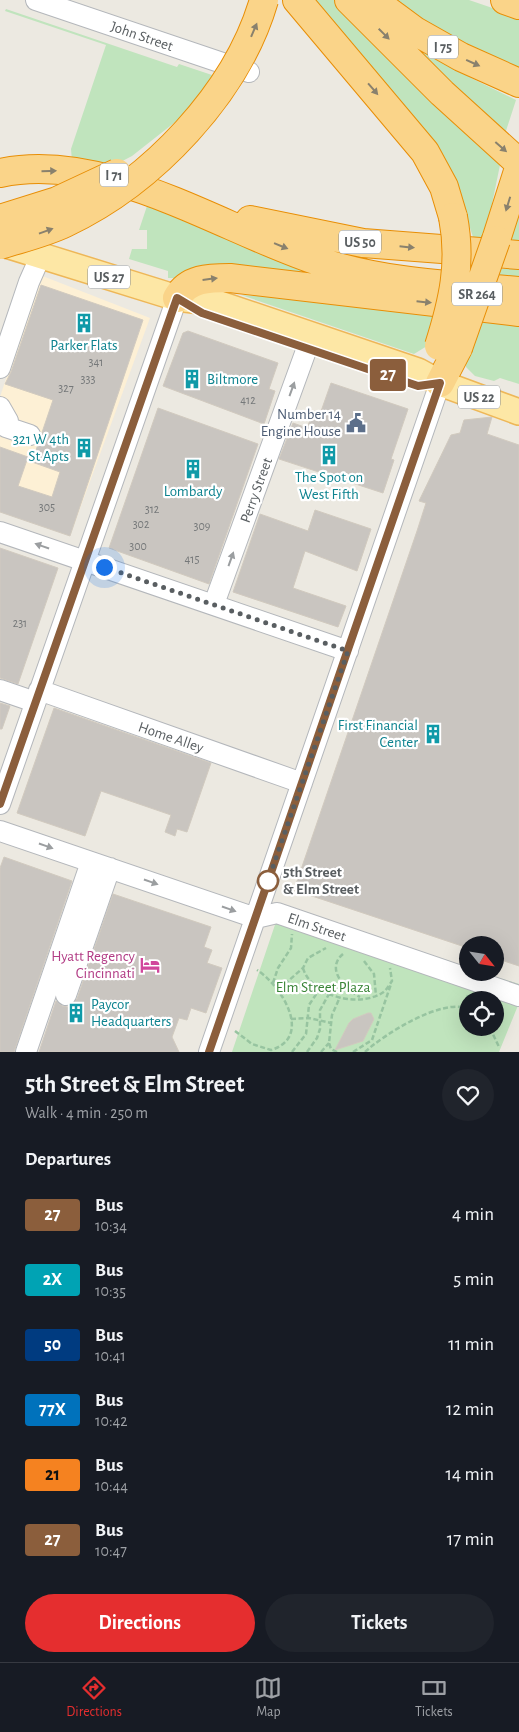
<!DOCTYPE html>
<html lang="en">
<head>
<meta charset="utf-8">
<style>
  body { margin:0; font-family:"Alegreya Sans",sans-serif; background:#20242c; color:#f1f3f6; height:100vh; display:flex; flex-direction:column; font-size:19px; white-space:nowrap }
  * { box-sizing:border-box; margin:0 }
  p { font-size:16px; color:#9ea1a6 }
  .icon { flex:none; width:28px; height:28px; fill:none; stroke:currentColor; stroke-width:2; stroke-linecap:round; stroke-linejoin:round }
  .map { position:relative; height:1052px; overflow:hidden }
  .sheet { display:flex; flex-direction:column; background:#171b24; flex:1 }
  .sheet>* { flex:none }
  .badge { padding:0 10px; border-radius:4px; font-size:18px; line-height:32px }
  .needle { width:32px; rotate:120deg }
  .fabs { position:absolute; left:459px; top:936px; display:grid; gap:10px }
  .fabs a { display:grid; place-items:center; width:45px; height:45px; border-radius:50%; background:#171b24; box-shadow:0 5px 20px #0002; font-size:25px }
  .you { position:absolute; width:25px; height:25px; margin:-12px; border:4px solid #fff; border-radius:50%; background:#1a73e8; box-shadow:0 0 0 8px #1a73e833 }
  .map>.badge { position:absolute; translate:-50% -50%; box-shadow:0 0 0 2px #fff }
  h2 { padding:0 25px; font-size:19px; line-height:45px }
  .round { display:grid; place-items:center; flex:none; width:52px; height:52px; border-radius:26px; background:#20242c }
  .headline { display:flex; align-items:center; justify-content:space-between; height:85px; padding:0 25px }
  h1 { font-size:24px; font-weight:700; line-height:38px }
  .button { display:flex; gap:10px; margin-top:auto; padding:10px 25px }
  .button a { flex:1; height:58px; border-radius:30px; background:#e52e2f; color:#fff; font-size:20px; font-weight:700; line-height:58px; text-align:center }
  .button a+a { background:#20242c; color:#f1f3f6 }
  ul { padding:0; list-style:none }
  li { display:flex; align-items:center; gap:15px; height:65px; padding:0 25px }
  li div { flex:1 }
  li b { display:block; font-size:19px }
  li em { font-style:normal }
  li .badge { min-width:55px; font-weight:700; text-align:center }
  .menu { display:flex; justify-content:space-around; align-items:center; height:70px; border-top:1px solid #363941; background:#171b24; font-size:14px; color:#9ea1a6 }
  .menu a { display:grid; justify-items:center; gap:2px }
  .menu .active { color:#e52e2f }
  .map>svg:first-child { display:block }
  .commercial { fill:#fdf0d5 }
  .green { fill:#c0e4bd; fill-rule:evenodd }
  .building { fill:#c9c5c0; stroke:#d1cabf }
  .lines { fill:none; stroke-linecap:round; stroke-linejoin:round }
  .minor-casing { stroke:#b4b7bb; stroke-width:22 }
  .major-casing { stroke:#eeb758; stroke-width:28 }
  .highway-casing { stroke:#e88e05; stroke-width:30 }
  .path { stroke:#97c4a0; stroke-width:2.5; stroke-dasharray:5 2.5; stroke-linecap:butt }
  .minor { stroke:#fff; stroke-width:20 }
  .major { stroke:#fde7a5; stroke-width:25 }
  .highway { stroke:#fad489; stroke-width:28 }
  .highway-bridge-casing { stroke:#e88e05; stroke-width:30; stroke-linecap:butt }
  .highway-bridge { stroke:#fad489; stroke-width:28 }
  .oneway { fill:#89816d }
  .oneway2 { fill:#9b9ea0 }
  .line-casing { stroke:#fff; stroke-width:11 }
  .line { stroke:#8b5e3c; stroke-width:8 }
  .walk { stroke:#595e61; stroke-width:5; stroke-dasharray:0 9 }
  .stop-dot { fill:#fff; stroke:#8b5e3c; stroke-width:2.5 }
  .labels { text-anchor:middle; stroke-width:4.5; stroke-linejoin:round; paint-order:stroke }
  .number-label { font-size:12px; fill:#757879 }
  .shield { fill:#fff; stroke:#8b8e90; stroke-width:1 }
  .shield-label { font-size:14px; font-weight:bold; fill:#595e61 }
  .street-label { font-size:15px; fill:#595e61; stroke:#fff }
  .culture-label { font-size:15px; fill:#0d838f; stroke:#fff }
  .service-label { font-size:15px; fill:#4e5e75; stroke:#fff; text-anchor:end }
  .stop-label { font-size:15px; font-weight:bold; fill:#595e61; stroke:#fff; text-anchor:start }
  .hotel-label { font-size:15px; fill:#b23c85; stroke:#fff; text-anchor:end }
  .park-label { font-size:15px; fill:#398436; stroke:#fff }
</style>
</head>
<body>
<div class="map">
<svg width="519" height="1052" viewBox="0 0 519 1052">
  <rect width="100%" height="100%" fill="#ece9e1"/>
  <path class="commercial" d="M40,275L150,318L70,536L0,511V397Z"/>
  <path class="green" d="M311,0H336L498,157L496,161L500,165L485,238L473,237L451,171L432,139Z
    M393,0H469L519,17V73L461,45Z
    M6,9L177,67L179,64L215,76L179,119L132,156L111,167L72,161L71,149L106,45L5,11Z
    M422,50L471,78L516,100L504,137L418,54Z
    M147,206L358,279L168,278V271L129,259L132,249H147V230H139Z
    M519,208V242L508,241Z
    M498,269H519V279L495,275Z
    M241,295L326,300L438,312L427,346L414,354Z
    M481,317L519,320V384L500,378L494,381L475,376L466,367V359Z
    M282,904L467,967L468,972L484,973L519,984V1003L499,1052H232ZM468,1000H495V1028H468Z"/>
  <path class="building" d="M41,285L143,320L70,536L0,512V447L28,457L18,486L52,497L60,472L32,462L53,400L5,384L11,372Z
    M188,331L278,363L269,389L275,391L264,424L163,386L183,333Z
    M331,383L408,409L391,459L394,460L383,493L279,459L293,423L307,428L312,415L319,417Z
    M158,408L258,444L209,584L109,548Z
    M492,417L487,434L519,445V966L495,958V945H468V948L294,890L417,531L426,503L419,501L451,435L460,433L464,420Z
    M315,510L371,529L357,571L305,551L293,588L346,606L338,627L233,592L260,514L308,531Z
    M0,548L58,568L18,684L0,678Z
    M0,703L10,706L2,729H0Z
    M54,708L211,763L187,832L177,829L175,836L165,832L171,815L101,791L85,836L17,813Z
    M4,857L72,881L14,1052H0V868Z
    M113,894L211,927L204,947L212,950L207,963L222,968L206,1013L191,1008L187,1020L179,1018L172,1037L179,1052H39L56,1001L62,1006L68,1007L77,999Z
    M368,1013H371L374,1019L363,1041L335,1050L349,1023L353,1019Z"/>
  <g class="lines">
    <defs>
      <path id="minor" d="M36,0L249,72
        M0,368L29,282L41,255
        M0,407L8,421L6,427L30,435
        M0,532L348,651
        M214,604L307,348
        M0,690L35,702
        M39,690L302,783
        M0,804L177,298
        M0,831L256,918L277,913L519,996
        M66,995L110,868
        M26,1052L91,862
        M209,1052L440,383"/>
      <path id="major" d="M0,243L177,298L217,303L418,371L440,383L519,412"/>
      <path id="highway" d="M297,0L425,152L444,187L453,217
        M349,0L442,93L519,163
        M373,0L415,31L461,57L519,83
        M505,0L519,5
        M0,173C106,150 224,231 321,262C385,283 452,285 519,291
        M250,220L363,243L519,255
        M496,240L519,168
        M177,298C188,278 209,278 230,278L519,312
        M440,383L458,348"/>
    </defs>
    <use href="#minor" class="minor-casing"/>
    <use href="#major" class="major-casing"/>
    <use href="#highway" class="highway-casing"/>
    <path class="path" d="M343,954C325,969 345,989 360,997
      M364,961L374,974L376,996
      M303,968C311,996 358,1008 382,993C386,991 389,985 392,981L390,968
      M273,983L278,968L291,948L292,934
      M279,989L303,968L308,958L326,948
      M464,1007L468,995
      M291,1019L309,1018L331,1023
      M490,1028L499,1047
      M235,1031L252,1044L271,1050C314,1037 281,985 257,970
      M292,1052L306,1034L309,1005L319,990
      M307,1052L317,1038L320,1029V1010L329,994
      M321,1052L329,1043
      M337,1052L331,1049L329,1043L332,1015L340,997
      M353,1052L372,1040L391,984
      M365,1052C383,1035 443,997 468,1009"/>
    <use href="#minor" class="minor"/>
    <use href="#major" class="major"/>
    <use href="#highway" class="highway"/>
    <defs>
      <path id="highway-bridge" d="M0,219L57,201L117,173
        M0,245C22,238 44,233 65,223C152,182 237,93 264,0
        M439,346C453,302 462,263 453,217
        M458,348L496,240"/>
    </defs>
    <use href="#highway-bridge" class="highway-bridge-casing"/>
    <use href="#highway-bridge" class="highway-bridge"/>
  </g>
  <defs><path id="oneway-solid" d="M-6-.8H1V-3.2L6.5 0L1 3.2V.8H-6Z" transform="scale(1.25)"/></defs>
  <g class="oneway">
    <use href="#oneway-solid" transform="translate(254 30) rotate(-67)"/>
    <use href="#oneway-solid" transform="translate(384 34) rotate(45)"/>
    <use href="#oneway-solid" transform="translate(473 63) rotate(24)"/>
    <use href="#oneway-solid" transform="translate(373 89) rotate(49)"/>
    <use href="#oneway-solid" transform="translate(501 147) rotate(41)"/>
    <use href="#oneway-solid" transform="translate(49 171) rotate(-1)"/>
    <use href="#oneway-solid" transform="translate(508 204) rotate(107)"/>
    <use href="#oneway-solid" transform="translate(46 231) rotate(-20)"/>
    <use href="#oneway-solid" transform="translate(281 246) rotate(22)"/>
    <use href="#oneway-solid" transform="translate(407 247) rotate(6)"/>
    <use href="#oneway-solid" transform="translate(210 279) rotate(-7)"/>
    <use href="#oneway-solid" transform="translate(424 302) rotate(6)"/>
  </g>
  <g class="oneway2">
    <use href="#oneway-solid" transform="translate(292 389) rotate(-70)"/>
    <use href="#oneway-solid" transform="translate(42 546) rotate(-161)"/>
    <use href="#oneway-solid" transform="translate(231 559) rotate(-70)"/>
    <use href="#oneway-solid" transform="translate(46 846) rotate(19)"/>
    <use href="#oneway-solid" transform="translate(151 882) rotate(19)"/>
    <use href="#oneway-solid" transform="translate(229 909) rotate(19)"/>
  </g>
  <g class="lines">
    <defs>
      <path id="line" d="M0,804L177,298L202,313L418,386L440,383L209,1052"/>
    </defs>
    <use href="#line" class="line-casing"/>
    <use href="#line" class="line"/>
    <path class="walk" d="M104,567L348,651L268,881"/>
  </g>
  <defs>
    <symbol id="building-bare" viewBox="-9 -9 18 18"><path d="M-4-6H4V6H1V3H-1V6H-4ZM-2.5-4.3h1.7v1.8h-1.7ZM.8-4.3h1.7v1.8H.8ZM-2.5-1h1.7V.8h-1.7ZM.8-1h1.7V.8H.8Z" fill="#0f9aa8" stroke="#fff" stroke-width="2.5" paint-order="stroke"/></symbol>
    <symbol id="civic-bare" viewBox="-9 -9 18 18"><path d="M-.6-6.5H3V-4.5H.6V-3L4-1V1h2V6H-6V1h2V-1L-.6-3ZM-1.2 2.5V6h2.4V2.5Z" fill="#5c6f8a" stroke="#fff" stroke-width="2.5" paint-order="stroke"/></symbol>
    <symbol id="hotel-bare" viewBox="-9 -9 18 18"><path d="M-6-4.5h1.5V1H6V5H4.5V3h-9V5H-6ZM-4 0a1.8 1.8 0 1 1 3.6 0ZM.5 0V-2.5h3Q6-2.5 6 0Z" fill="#d1479c" stroke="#fff" stroke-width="2.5" paint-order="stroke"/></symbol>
  </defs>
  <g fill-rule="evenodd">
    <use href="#building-bare" x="70" y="309" width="28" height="28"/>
    <use href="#building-bare" x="178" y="365" width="28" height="28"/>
    <use href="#civic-bare" x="342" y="409" width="28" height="28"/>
    <use href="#building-bare" x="70" y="434" width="28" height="28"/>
    <use href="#building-bare" x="315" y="441" width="28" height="28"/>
    <use href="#building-bare" x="179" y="455" width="28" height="28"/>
    <use href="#building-bare" x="419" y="720" width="28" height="28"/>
    <use href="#hotel-bare" x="136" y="951" width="28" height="28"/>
    <use href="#building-bare" x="62" y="999" width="28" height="28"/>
  </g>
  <circle class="stop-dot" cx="268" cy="881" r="10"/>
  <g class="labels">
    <g class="number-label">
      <text x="96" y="366">341</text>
      <text x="88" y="383">333</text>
      <text x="66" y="392">327</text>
      <text x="248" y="404">412</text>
      <text x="47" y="511">305</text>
      <text x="152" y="513">312</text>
      <text x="141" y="528">302</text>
      <text x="202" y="530">309</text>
      <text x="138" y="550">300</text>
      <text x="192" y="563">415</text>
      <text x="20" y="627">231</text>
    </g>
    <g class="shield">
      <rect x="428" y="35.5" width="30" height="23" rx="4"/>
      <rect x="100" y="163.5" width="28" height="23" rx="4"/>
      <rect x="339" y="230.5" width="42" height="23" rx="4"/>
      <rect x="88" y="265.5" width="42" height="23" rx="4"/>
      <rect x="452" y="282.5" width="50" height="23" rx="4"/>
      <rect x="458" y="385.5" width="42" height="23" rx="4"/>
    </g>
    <g class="shield-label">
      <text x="443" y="52">I 75</text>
      <text x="114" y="180">I 71</text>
      <text x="360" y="247">US 50</text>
      <text x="109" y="282">US 27</text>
      <text x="477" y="299">SR 264</text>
      <text x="479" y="402">US 22</text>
    </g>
    <g class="street-label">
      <text transform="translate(142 36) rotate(19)" y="5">John Street</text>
      <text transform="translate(256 490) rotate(-70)" y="5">Perry Street</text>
      <text transform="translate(171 737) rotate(19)" y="5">Home Alley</text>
      <text transform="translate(317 927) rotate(19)" y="5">Elm Street</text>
    </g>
    <g class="culture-label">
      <text x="84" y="350">Parker Flats</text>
      <text x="207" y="384" text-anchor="start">Biltmore</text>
      <text x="69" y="444" text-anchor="end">321 W 4th<tspan x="69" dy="17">St Apts</tspan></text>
      <text x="329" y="482">The Spot on<tspan x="329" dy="17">West Fifth</tspan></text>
      <text x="193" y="496">Lombardy</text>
      <text x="418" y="730" text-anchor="end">First Financial<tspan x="418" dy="17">Center</tspan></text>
      <text x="91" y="1009" text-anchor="start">Paycor<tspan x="91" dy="17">Headquarters</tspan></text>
    </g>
    <g class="service-label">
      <text x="341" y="419">Number 14<tspan x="341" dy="17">Engine House</tspan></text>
    </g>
    <g class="stop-label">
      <text x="283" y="877">5th Street<tspan x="283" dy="17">&amp; Elm Street</tspan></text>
    </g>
    <g class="hotel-label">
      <text x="135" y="961">Hyatt Regency<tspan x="135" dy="17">Cincinnati</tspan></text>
    </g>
    <g class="park-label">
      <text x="323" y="992">Elm Street Plaza</text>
    </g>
  </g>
</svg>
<div class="fabs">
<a><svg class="needle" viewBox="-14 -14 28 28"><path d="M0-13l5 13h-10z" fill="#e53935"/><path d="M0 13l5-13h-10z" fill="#9ea1a6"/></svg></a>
<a><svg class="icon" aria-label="locate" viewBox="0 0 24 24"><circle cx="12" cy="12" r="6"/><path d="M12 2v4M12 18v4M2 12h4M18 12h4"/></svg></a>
</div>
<div class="you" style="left:104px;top:567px"></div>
<b class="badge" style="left:388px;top:375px;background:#8b5e3c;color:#fff">27</b>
</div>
<section class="sheet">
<div class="headline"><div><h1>5th Street &amp; Elm Street</h1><p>Walk · 4 min · 250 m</p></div><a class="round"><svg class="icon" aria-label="heart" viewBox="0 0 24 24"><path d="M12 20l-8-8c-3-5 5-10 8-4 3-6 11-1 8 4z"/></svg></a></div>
<h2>Departures</h2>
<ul>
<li><span class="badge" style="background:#8b5e3c;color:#fff">27</span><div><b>Bus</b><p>10:34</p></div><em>4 min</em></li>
<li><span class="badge" style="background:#00a3b4;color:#fff">2X</span><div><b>Bus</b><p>10:35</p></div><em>5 min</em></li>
<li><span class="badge" style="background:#003b80;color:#fff">50</span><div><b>Bus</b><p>10:41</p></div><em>11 min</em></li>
<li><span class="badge" style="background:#0072bc;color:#fff">77X</span><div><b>Bus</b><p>10:42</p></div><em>12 min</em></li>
<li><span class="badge" style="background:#f58220;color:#111">21</span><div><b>Bus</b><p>10:44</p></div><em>14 min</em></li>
<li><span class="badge" style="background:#8b5e3c;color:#fff">27</span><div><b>Bus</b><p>10:47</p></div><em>17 min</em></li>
</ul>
<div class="button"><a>Directions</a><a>Tickets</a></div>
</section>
<nav class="menu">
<a class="active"><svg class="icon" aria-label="directions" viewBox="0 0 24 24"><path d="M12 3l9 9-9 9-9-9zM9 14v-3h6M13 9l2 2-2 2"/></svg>Directions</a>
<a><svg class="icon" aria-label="map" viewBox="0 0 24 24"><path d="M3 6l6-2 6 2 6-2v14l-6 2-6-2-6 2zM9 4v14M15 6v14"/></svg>Map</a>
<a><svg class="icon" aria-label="tickets" viewBox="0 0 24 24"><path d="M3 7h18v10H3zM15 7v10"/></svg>Tickets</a>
</nav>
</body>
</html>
